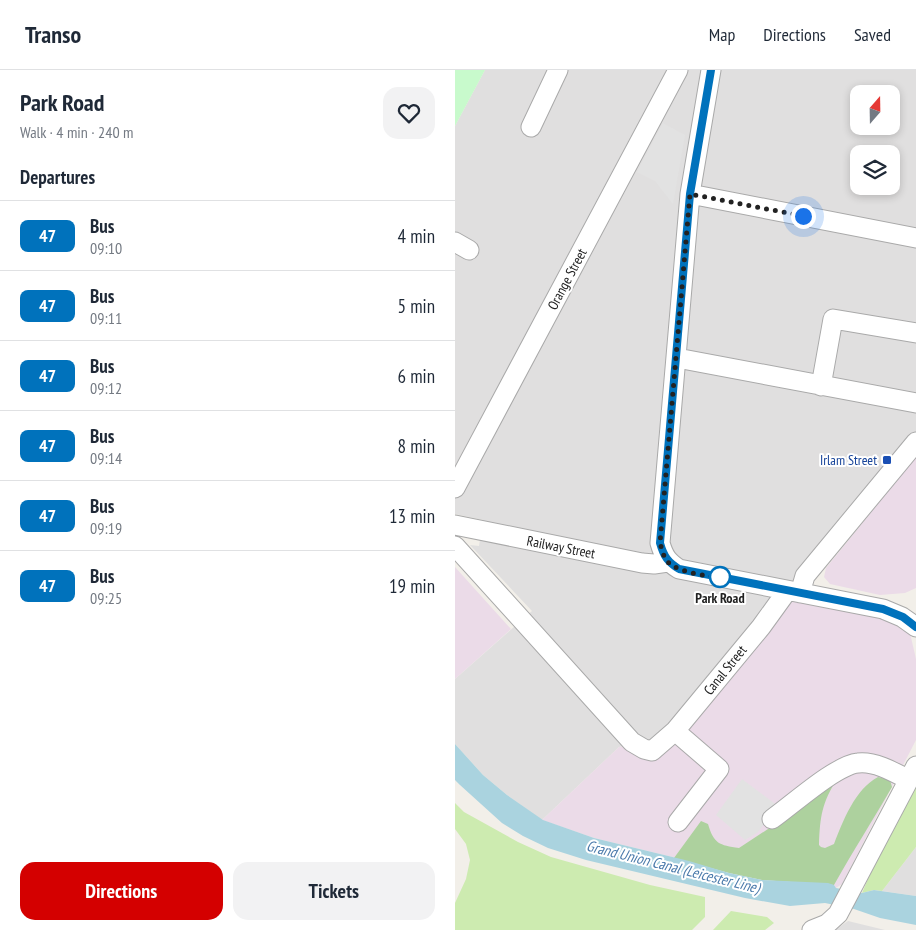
<!DOCTYPE html>
<html lang="en">
<head>
<meta charset="utf-8">
<style>
  body { margin:0; font-family:"PT Sans Narrow",sans-serif; background:#f2f2f3; color:#1f2937; height:100vh; display:flex; flex-direction:column; font-size:19px; white-space:nowrap }
  * { box-sizing:border-box; margin:0 }
  p { font-size:16px; color:#747a83 }
  .icon { flex:none; width:28px; height:28px; fill:none; stroke:currentColor; stroke-width:2; stroke-linecap:round; stroke-linejoin:round }
  .map { position:relative; flex:1; overflow:hidden }
  .side { display:flex; flex-direction:column; background:#fff; width:455px }
  .side>* { flex:none }
  .badge { padding:0 10px; border-radius:8px; font-size:18px; line-height:32px }
  .needle { width:32px; rotate:20deg }
  .controls { position:absolute; left:395px; top:15px; display:grid; gap:10px }
  .controls a { display:grid; place-items:center; width:50px; height:50px; border-radius:10px; background:#fff; box-shadow:0 2px 8px #0003; font-size:25px }
  .you { position:absolute; width:25px; height:25px; margin:-12px; border:4px solid #fff; border-radius:50%; background:#1a73e8; box-shadow:0 0 0 8px #1a73e833 }
  .map>.badge { position:absolute; translate:-50% -50%; box-shadow:0 0 0 2px #fff }
  h2 { padding:0 20px; font-size:19px; line-height:45px }
  .round { display:grid; place-items:center; flex:none; width:52px; height:52px; border-radius:15px; background:#f2f2f3 }
  .head { display:flex; align-items:center; justify-content:space-between; height:85px; padding:0 20px }
  h1 { font-size:24px; font-weight:700; line-height:38px }
  .primary-button { display:flex; gap:10px; margin-top:auto; padding:10px 20px }
  .primary-button a { flex:1; height:58px; border-radius:15px; background:#d40000; color:#fff; font-size:20px; font-weight:700; line-height:58px; text-align:center }
  .primary-button a+a { background:#f2f2f3; color:#1f2937 }
  ul { padding:0; list-style:none }
  li { display:flex; align-items:center; gap:15px; height:70px; padding:0 20px; border-top:1px solid #e0e1e3 }
  li div { flex:1 }
  li b { display:block; font-size:19px }
  li em { font-style:normal }
  li .badge { min-width:55px; font-weight:700; text-align:center }
  header { display:flex; align-items:center; gap:30px; box-sizing:border-box; height:70px; padding:0 25px; background:#fff; border-bottom:1px solid #e0e1e3 }
  header strong { font-size:24px }
  nav { display:flex; gap:28px; margin-inline-start:auto; font-size:18px }
  main { display:flex; flex:1; min-height:0 }
  .map>svg:first-child { display:block }
  .residential { fill:#e0dfdf; fill-rule:evenodd }
  .industrial { fill:#ebdbe8 }
  .grass { fill:#cdebb0 }
  .forest { fill:#add19e }
  .park { fill:#c8facc }
  .parking { fill:#e2e2e2 }
  .water { fill:#aad3df }
  .lines { fill:none; stroke-linecap:round; stroke-linejoin:round }
  .minor-casing { stroke:#a9a9a9; stroke-width:21 }
  .minor { stroke:#fff; stroke-width:19 }
  .line-casing { stroke:#fff; stroke-width:11 }
  .line { stroke:#0072bc; stroke-width:8 }
  .walk { stroke:#222; stroke-width:5; stroke-dasharray:0 9 }
  .transit-dot { fill:#1a4fb4; stroke:#fff; stroke-width:2 }
  .stop-dot { fill:#fff; stroke:#0072bc; stroke-width:2.5 }
  .labels { text-anchor:middle; stroke-width:4; stroke-linejoin:round; paint-order:stroke }
  .street-label { font-size:14px; fill:#222; stroke:#fff }
  .transit-label { font-size:14px; fill:#164399; stroke:#fff; text-anchor:end }
  .stop-label { font-size:14px; font-weight:bold; fill:#222; stroke:#fff }
  .water-label { font-size:15px; font-style:italic; fill:#4a7aab; stroke:#fff }
</style>
</head>
<body>
<header>
<strong>Transo</strong>
<nav><a>Map</a><a>Directions</a><a>Saved</a></nav>
</header>
<main>
<section class="side">
<div class="head"><div><h1>Park Road</h1><p>Walk · 4 min · 240 m</p></div><a class="round"><svg class="icon" aria-label="heart" viewBox="0 0 24 24"><path d="M12 20l-8-8c-3-5 5-10 8-4 3-6 11-1 8 4z"/></svg></a></div>
<h2>Departures</h2>
<ul>
<li><span class="badge" style="background:#0072bc;color:#fff">47</span><div><b>Bus</b><p>09:10</p></div><em>4 min</em></li>
<li><span class="badge" style="background:#0072bc;color:#fff">47</span><div><b>Bus</b><p>09:11</p></div><em>5 min</em></li>
<li><span class="badge" style="background:#0072bc;color:#fff">47</span><div><b>Bus</b><p>09:12</p></div><em>6 min</em></li>
<li><span class="badge" style="background:#0072bc;color:#fff">47</span><div><b>Bus</b><p>09:14</p></div><em>8 min</em></li>
<li><span class="badge" style="background:#0072bc;color:#fff">47</span><div><b>Bus</b><p>09:19</p></div><em>13 min</em></li>
<li><span class="badge" style="background:#0072bc;color:#fff">47</span><div><b>Bus</b><p>09:25</p></div><em>19 min</em></li>
</ul>
<div class="primary-button"><a>Directions</a><a>Tickets</a></div>
</section>
<div class="map">
<svg width="461" height="860" viewBox="0 0 461 860">
  <rect width="100%" height="100%" fill="#f2efe9"/>
  <path class="residential" d="M30,0H461V372L202,670L164,677L87,750L52,725L28,705L0,674V609L77,541L15,475L24,476L28,450L0,444V56ZM404,24H436V56H404ZM404,84H436V116H404Z
    M461,777V826L427,821Z
    M393,851L430,860H380Z"/>
  <path class="industrial" d="M461,387V518L450,523L425,525L375,514L369,507L371,498Z
    M0,497L56,559L0,609Z
    M332,521L452,550L461,589V670L387,814L381,818L379,815L234,791L139,768L87,750L164,677L202,670Z"/>
  <path class="grass" d="M461,710V777L427,821L419,820L407,823L434,759Z
    M0,733L9,742L63,772L96,787L195,815L250,827V847L237,860H0V833L11,809L15,790L11,774L0,759Z
    M276,841L312,847L319,853L310,860H258Z"/>
  <path class="forest" d="M423,707L435,710L437,717C418,750 398,781 379,815L307,810L274,803L219,788L246,751L253,754C259,774 264,775 284,778L319,755L382,709C367,733 365,746 364,775L366,777L370,778L379,774C388,751 400,719 423,707Z"/>
  <path class="park" d="M0,0H30L0,56Z"/>
  <path class="parking" d="M208,53L230,65L218,134L200,111L182,102Z
    M287,709L323,736L303,762L290,770L261,745Z"/>
  <path class="water" d="M0,674L28,705L52,725L88,750L139,768L234,791L274,803L307,810L373,813L379,815L381,818L407,823L419,820L461,826V855L425,848L399,839L370,833L335,836L290,828L131,790L93,778L68,766L47,753L5,715L0,710Z"/>
  <g class="lines">
    <defs>
      <path id="minor" d="M256,0L235,124L205,473C209,487 213,492 224,499L428,539L447,547L461,557
        M76,57L103,0
        M235,124L461,168
        M0,172L14,180
        M222,288L461,333
        M366,316L378,249L461,263
        M0,418L223,0
        M0,455L187,493L199,494L213,492
        M0,476L177,672L189,679L197,681L220,661L306,557L332,521
        M345,523L350,506L461,372
        M220,661L264,699L223,752
        M317,749C337,735 381,695 403,693C420,691 439,702 454,710
        M357,860L372,854L383,844L461,696"/>
    </defs>
    <use href="#minor" class="minor-casing"/>
    <use href="#minor" class="minor"/>
  </g>
  <g class="lines">
    <defs>
      <path id="line" d="M256,0L235,124L205,473C209,487 213,492 224,499L428,539L448,547L461,557"/>
    </defs>
    <use href="#line" class="line-casing"/>
    <use href="#line" class="line"/>
    <path class="walk" d="M265,507C251,506 222,502 213,492C208,487 207,479 205,473L235,124L348,146"/>
  </g>
  <rect class="transit-dot" x="427" y="385" width="10" height="10" rx="2.5"/>
  <circle class="stop-dot" cx="265" cy="507" r="10"/>
  <g class="labels">
    <g class="street-label">
      <text transform="translate(112 209) rotate(-62)" y="5">Orange Street</text>
      <text transform="translate(106 477) rotate(11)" y="5">Railway Street</text>
      <text transform="translate(270 600) rotate(-51)" y="5">Canal Street</text>
    </g>
    <g class="transit-label">
      <text x="422" y="395">Irlam Street</text>
    </g>
    <g class="stop-label">
      <text x="265" y="533">Park Road</text>
    </g>
    <g class="water-label">
      <text transform="translate(218 797) rotate(14)" y="5">Grand Union Canal (Leicester Line)</text>
    </g>
  </g>
</svg>
<div class="controls">
<a><svg class="needle" viewBox="-14 -14 28 28"><path d="M0-13l5 13h-10z" fill="#e53935"/><path d="M0 13l5-13h-10z" fill="#747a83"/></svg></a>
<a><svg class="icon" aria-label="layers" viewBox="0 0 24 24"><path d="M12 4l9 5-9 5-9-5zM3 14l9 5 9-5"/></svg></a>
</div>
<div class="you" style="left:348px;top:146px"></div>
</div>
</main>
</body>
</html>
